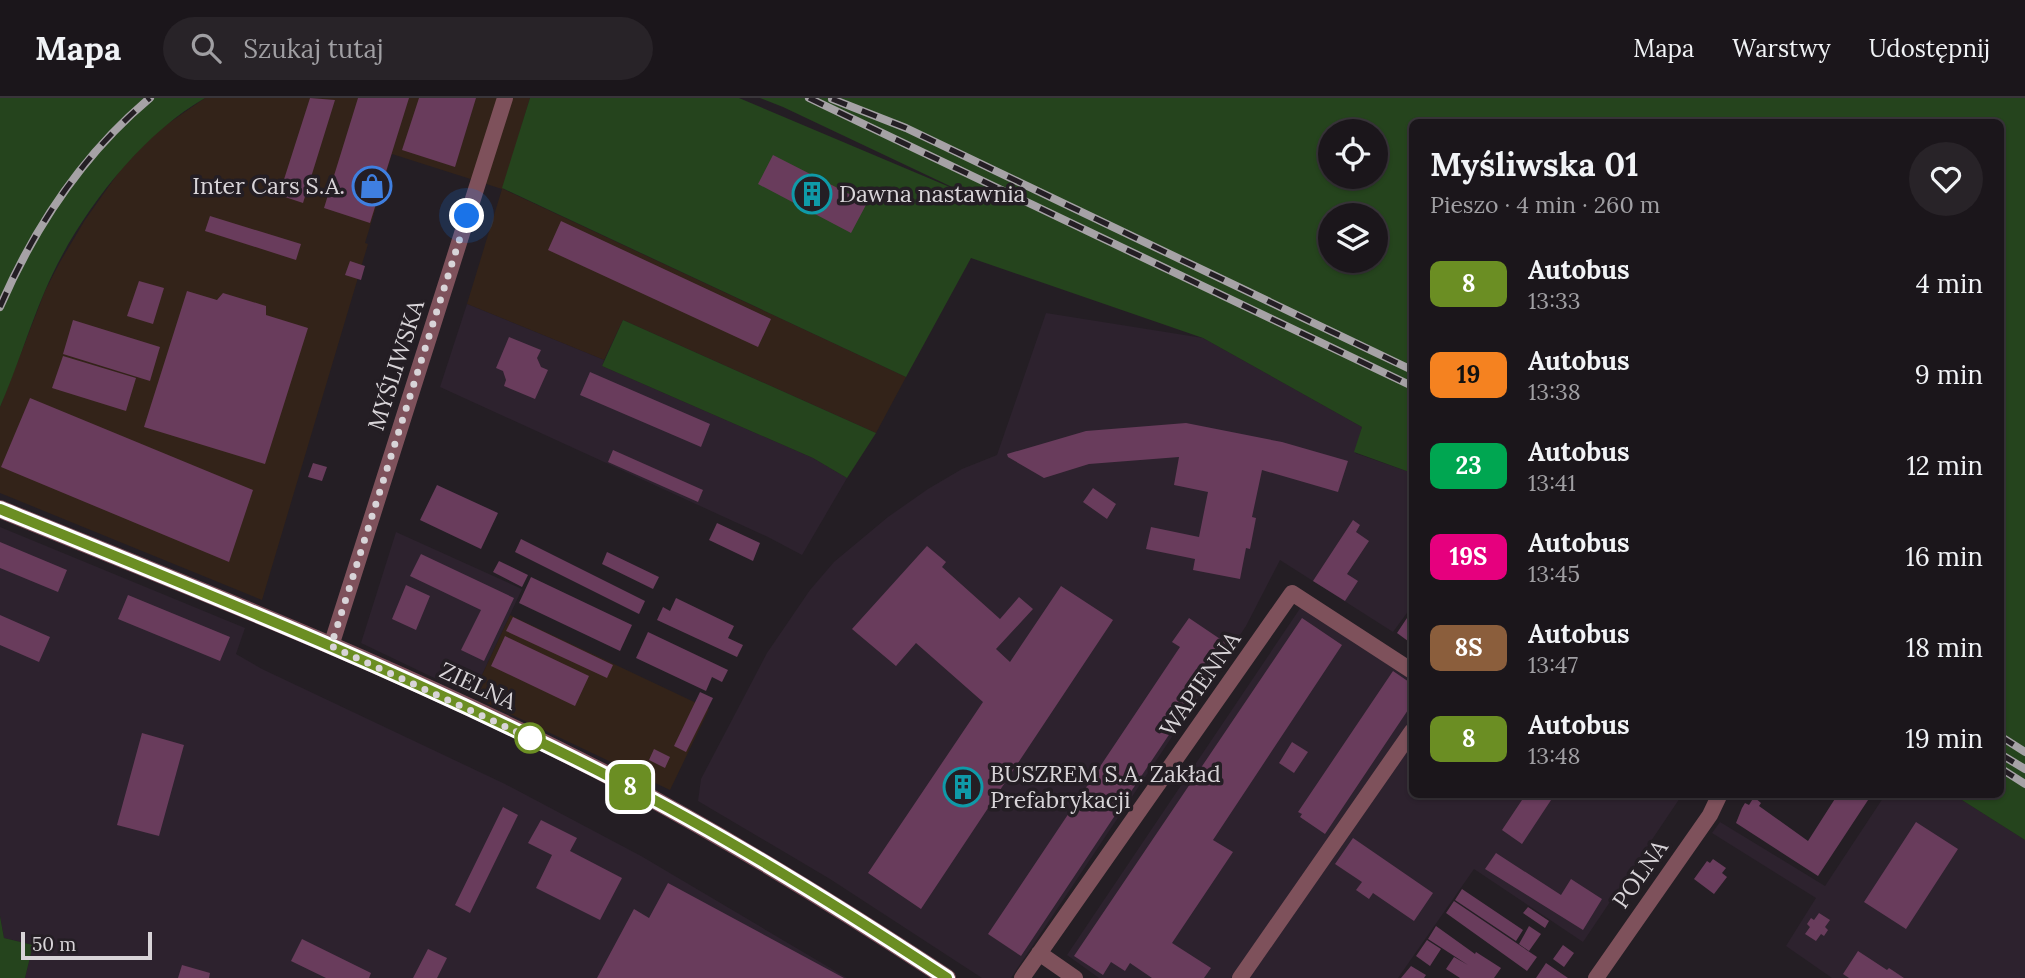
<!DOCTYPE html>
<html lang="pl">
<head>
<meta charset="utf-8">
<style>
  body { margin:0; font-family:Lora,serif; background:#282328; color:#f1f3f6; height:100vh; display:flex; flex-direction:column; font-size:26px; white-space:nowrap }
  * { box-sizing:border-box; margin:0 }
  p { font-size:23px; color:#a09fa3 }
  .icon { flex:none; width:38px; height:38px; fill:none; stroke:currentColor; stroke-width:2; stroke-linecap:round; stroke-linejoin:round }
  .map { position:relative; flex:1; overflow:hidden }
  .side { position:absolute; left:1409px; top:21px; width:595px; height:679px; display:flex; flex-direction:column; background:#1b161b; border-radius:10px; box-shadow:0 2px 5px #0004,0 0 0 2px #39353a }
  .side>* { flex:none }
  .badge { padding:0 14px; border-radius:10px; font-size:24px; line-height:46px }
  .controls { position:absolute; left:1318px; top:21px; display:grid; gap:14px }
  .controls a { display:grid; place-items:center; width:70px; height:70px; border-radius:50%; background:#1b161b; box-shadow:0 2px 5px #0004,0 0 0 2px #39353a; font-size:35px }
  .scale { position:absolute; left:21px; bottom:18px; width:131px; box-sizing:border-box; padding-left:7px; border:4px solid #d8d4d8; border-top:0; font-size:19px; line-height:24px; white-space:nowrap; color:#d8d4d8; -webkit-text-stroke:5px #241e24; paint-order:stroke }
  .you { position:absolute; width:35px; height:35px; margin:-18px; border:5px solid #fff; border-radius:50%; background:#1a73e8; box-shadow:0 0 0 10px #1a73e833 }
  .map>.badge { position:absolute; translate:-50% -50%; box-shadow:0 0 0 4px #fff }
  .round { display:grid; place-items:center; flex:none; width:74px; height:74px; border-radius:37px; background:#282328 }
  .summary { display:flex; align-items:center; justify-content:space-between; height:119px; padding:0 21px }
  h1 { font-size:33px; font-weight:800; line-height:52px }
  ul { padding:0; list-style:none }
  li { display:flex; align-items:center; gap:21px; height:91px; padding:0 21px }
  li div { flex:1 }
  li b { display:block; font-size:26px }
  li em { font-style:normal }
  li .badge { min-width:77px; font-weight:700; text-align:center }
  header { display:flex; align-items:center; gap:42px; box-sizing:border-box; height:98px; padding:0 35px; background:#1b161b; border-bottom:2px solid #39353a }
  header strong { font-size:33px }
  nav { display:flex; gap:38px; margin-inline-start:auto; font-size:24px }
  .search { width:490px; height:63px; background:#282328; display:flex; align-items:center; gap:18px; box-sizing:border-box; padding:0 24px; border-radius:38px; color:#a09fa3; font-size:26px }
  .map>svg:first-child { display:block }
  .commercial { fill:#332319 }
  .built { fill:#2d222e }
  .green { fill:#25441d; fill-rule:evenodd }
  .building { fill:#693c5c }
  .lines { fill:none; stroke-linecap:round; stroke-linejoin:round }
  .minor { stroke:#7e515b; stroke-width:16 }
  .tertiary { stroke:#7e515b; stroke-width:18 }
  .rail-casing { stroke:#a6a2a6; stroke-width:8 }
  .rail { stroke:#241e24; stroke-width:5; stroke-dasharray:16; stroke-linecap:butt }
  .line-casing { stroke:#fff; stroke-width:16 }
  .line { stroke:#6b8e23; stroke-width:10 }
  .walk { stroke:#d8d4d8; stroke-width:7; stroke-dasharray:0 12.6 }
  .stop-dot { fill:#fff; stroke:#6b8e23; stroke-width:3.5 }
  .labels { text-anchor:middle; stroke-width:7; stroke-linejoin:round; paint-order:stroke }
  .poi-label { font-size:23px; fill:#d8d4d8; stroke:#241e24; text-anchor:start }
  .street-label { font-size:23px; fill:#d8d4d8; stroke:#241e24 }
</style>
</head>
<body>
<header>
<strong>Mapa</strong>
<div class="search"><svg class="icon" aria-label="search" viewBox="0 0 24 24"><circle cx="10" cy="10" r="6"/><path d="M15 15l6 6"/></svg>Szukaj tutaj</div>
<nav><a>Mapa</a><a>Warstwy</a><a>Udostępnij</a></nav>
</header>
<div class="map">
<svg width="2025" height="880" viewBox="0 0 2025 880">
  <rect width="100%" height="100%" fill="#241e24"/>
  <path class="commercial" d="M205,0H530L503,91L906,279L876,335L623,222L604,262L467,206L502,91L392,56L365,145L368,146L262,502L0,395V309L45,193L60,164L85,122L121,71L156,34Z
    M510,517L709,611L670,692L472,598Z"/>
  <path class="built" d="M467,206L604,262L602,268L813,360L847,380L802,457L768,439L440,289Z
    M1046,215L1203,240L1362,329L1355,355L1412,375V508L1393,534L1280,462L1246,528L1011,880H982L830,781L698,703L701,681L767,555L810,492L834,464L888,419L928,391L962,371L997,357Z
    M0,429L245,530L236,556L262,571L505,686L641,758L847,880H25L33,847L4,840L0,818Z
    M396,434L522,491L472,598L361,545Z
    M1301,509L1412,582V623L1231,880H1099L1067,857Z
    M1412,638V696L1682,697L1583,844L1474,771L1398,880H1244Z
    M1885,697H1954L2025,742V880H1832L1786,848L1816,800L1712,735L1720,724L1825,788Z"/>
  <path class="green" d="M0,0H205C137,39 74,123 44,195C28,233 16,272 0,309Z
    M530,0H739L971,98L783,9L760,0H2025V742L1954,697L2000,696V24H1412V375L1354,354L1362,329L1203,240L971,160L906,279L502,90ZM1330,33H1376V79H1330ZM1330,117H1376V163H1330Z
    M623,222L876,335L847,380L813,360L602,268Z
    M0,818L4,840L33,847L25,880H0Z"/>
  <path class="building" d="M310,0L335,2L303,105L279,97Z
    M358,0H409L370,125L324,110Z
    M419,0H476L455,69L402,52Z
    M773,57L867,105L851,135L758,86Z
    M210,118L301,146L296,162L205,133Z
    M561,123L771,221L758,249L548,152Z
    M350,163L365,168L361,182L345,177Z
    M139,183L164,190L153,226L127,218Z
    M187,193L217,202L223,195L266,208V217L308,230L265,366L144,329Z
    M73,222L160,249L150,283L63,256Z
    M509,239L541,252L537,260L541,269L548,272L535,301L504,288L506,282L503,273L496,270Z
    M63,258L136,280L126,313L52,290Z
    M590,274L710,326L701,349L580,297Z
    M30,300L253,392L229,464L1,369Z
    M1186,325L1282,344L1348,363L1338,394L1262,372L1252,419L1256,420L1250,451L1246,450L1240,481L1193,472L1195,461L1146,451L1151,429L1199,439L1208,394L1174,387L1179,359L1089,366L1044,380L1008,359L1007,356L1086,333Z
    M613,352L703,392L698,404L608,364Z
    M313,365L327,369L322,383L308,379Z
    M437,387L498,415L481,451L420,422Z
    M1093,390L1116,406L1107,421L1083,404Z
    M1353,422L1360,427L1356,434L1369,443L1347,476L1358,483L1345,503L1313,483Z
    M717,425L760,445L753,463L709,442Z
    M521,441L645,503L639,516L515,454Z
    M0,444L67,472L58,494L0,470Z
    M927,448L946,464L942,469L1000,521L1019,499L1033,511L996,551L1010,564L1061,488L1113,522L921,811L868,775L983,604L916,545L896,568L852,531Z
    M607,454L659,479L653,491L602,466Z
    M421,456L514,500L484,563L461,552L481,512L410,478Z
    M499,463L528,477L522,489L493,474Z
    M531,479L632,527L620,553L519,505Z
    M406,487L430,498L416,532L392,521Z
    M128,497L230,539L220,563L118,521Z
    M676,500L734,528L728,540L743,547L737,559L657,522L663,509L670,513Z
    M0,517L50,539L39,564L0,547Z
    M1409,517L1412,519V546L1397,535Z
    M513,519L613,567L607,580L506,533Z
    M1189,520L1229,547L1021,858L988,836L1180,549L1172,544Z
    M1302,520L1342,547L1213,742L1233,754L1172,845L1211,870L1204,880H1152L1130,865L1125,873L1111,864L1103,877L1074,858Z
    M648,534L728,572L722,584L712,579L706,593L636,560Z
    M505,538L589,578L575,608L491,568Z
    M1393,573L1412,586V606L1325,736L1300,719L1302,716L1298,714Z
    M700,594L713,600L686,654L674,648Z
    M142,635L184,647L159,738L117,727Z
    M1292,644L1308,654L1294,675L1279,665Z
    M654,651L670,659L665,670L649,662Z
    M1526,696H1555L1522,746L1502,732Z
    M1838,696H1872L1818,778L1736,725L1742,710L1745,705L1749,707L1754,699L1761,705L1759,708L1808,743Z
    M503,709L518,717L470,815L455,807Z
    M541,722L577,740L570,753L622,780L600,822L536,790L552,757L528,745Z
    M1916,724L1958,751L1906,831L1864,804Z
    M1353,740L1433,795L1414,823L1373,795L1369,801L1356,792L1362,784L1335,766Z
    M1496,755L1561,797L1571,781L1602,801L1583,832L1485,771Z
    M1713,761L1726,770L1722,775L1727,779L1714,796L1694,781L1707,763L1710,765Z
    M668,785L844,880H597L634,811L649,820Z
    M1462,791L1523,832L1516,843L1455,802Z
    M1454,803L1537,859L1527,873L1446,815Z
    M1528,809L1549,823L1545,830L1523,815Z
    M1819,815L1830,822L1825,829L1828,832L1824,838L1821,836L1816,843L1805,836L1810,829L1807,826L1811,820L1814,822Z
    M1436,828L1475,856L1476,854L1501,870L1494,880H1460L1446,871L1454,859L1468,867L1428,841Z
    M1529,828L1541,836L1529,853L1519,846Z
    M302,841L371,875L369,880H326L291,863Z
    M1427,842L1441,851L1430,868L1416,858Z
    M1563,847L1574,855L1564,869L1553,861Z
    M428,851L447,860L437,880H413Z
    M1858,853L1887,872L1889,870L1904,880H1849L1843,876Z
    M1546,865L1568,880H1536Z
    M182,867L210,875L209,880H178Z
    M1411,868L1426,877L1424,880H1401Z"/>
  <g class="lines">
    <path class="minor" d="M331,548L505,0
      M1039,855L1075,880
      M1022,880L1292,495L1412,573
      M1240,880L1412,633
      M1596,880L1710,717L1720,696"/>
    <path class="tertiary" d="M0,411C210,497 422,579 623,685C734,744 842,811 947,880"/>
    <defs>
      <path id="rail" d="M809,0L1412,288
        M832,1L906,30L1412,272
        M0,209C35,128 82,57 150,0
        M2000,638L2025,654
        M2000,656L2025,671
        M2000,670L2025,686"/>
    </defs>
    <use href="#rail" class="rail-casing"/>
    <use href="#rail" class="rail"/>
  </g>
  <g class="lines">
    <defs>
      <path id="line" d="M0,411C209,496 418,580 618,683C731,741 841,810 947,880"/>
    </defs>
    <use href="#line" class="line-casing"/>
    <use href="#line" class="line"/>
    <path class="walk" d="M467,118L331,548L530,640"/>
  </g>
  <defs>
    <symbol id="shop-ring" viewBox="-11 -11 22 22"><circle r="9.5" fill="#241e24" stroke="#3f7fe0" stroke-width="1.5"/><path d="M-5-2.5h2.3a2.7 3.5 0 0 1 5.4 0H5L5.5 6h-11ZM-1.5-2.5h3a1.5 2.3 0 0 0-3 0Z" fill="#3f7fe0"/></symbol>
    <symbol id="building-ring" viewBox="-11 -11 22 22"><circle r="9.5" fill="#241e24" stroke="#0f9aa8" stroke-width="1.5"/><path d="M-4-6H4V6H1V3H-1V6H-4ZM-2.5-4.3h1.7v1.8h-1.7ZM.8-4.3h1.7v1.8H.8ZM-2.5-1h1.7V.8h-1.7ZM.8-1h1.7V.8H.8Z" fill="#0f9aa8"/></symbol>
  </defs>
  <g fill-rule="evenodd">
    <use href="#shop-ring" x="350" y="66" width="44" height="44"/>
    <use href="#building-ring" x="790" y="74" width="44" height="44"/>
    <use href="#building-ring" x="941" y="667" width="44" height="44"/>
  </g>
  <circle class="stop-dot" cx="530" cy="640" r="14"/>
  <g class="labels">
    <g class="poi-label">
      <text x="345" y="96" text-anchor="end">Inter Cars S.A.</text>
      <text x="839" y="104">Dawna nastawnia</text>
      <text x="990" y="684">BUSZREM S.A. Zakład<tspan x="990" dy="26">Prefabrykacji</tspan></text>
    </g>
    <g class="street-label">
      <text transform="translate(396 267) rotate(-72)" y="8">MYŚLIWSKA</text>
      <text transform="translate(1200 586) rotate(-55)" y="8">WAPIENNA</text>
      <text transform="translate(478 588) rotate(25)" y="8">ZIELNA</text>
      <text transform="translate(1640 776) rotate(-55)" y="8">POLNA</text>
    </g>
  </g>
</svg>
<div class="controls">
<a><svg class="icon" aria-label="locate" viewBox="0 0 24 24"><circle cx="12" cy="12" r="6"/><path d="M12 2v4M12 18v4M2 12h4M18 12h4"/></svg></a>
<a><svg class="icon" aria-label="layers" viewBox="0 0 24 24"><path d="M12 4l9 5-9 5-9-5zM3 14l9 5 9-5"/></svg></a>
</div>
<div class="scale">50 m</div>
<div class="you" style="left:467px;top:118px"></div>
<b class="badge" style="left:630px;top:689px;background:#6b8e23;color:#fff">8</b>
<section class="side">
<div class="summary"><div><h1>Myśliwska 01</h1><p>Pieszo · 4 min · 260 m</p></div><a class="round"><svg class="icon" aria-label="heart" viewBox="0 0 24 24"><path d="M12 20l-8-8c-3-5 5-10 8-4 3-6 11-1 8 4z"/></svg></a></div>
<ul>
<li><span class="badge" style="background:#6b8e23;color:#fff">8</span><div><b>Autobus</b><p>13:33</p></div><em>4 min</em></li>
<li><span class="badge" style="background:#f58220;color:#111">19</span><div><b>Autobus</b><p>13:38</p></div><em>9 min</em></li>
<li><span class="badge" style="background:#00a651;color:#fff">23</span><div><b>Autobus</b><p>13:41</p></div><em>12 min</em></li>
<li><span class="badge" style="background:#e6007e;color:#fff">19S</span><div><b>Autobus</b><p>13:45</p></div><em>16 min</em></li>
<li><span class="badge" style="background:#8b5e3c;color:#fff">8S</span><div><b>Autobus</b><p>13:47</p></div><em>18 min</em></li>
<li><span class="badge" style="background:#6b8e23;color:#fff">8</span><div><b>Autobus</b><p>13:48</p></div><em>19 min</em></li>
</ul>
</section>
</div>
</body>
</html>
